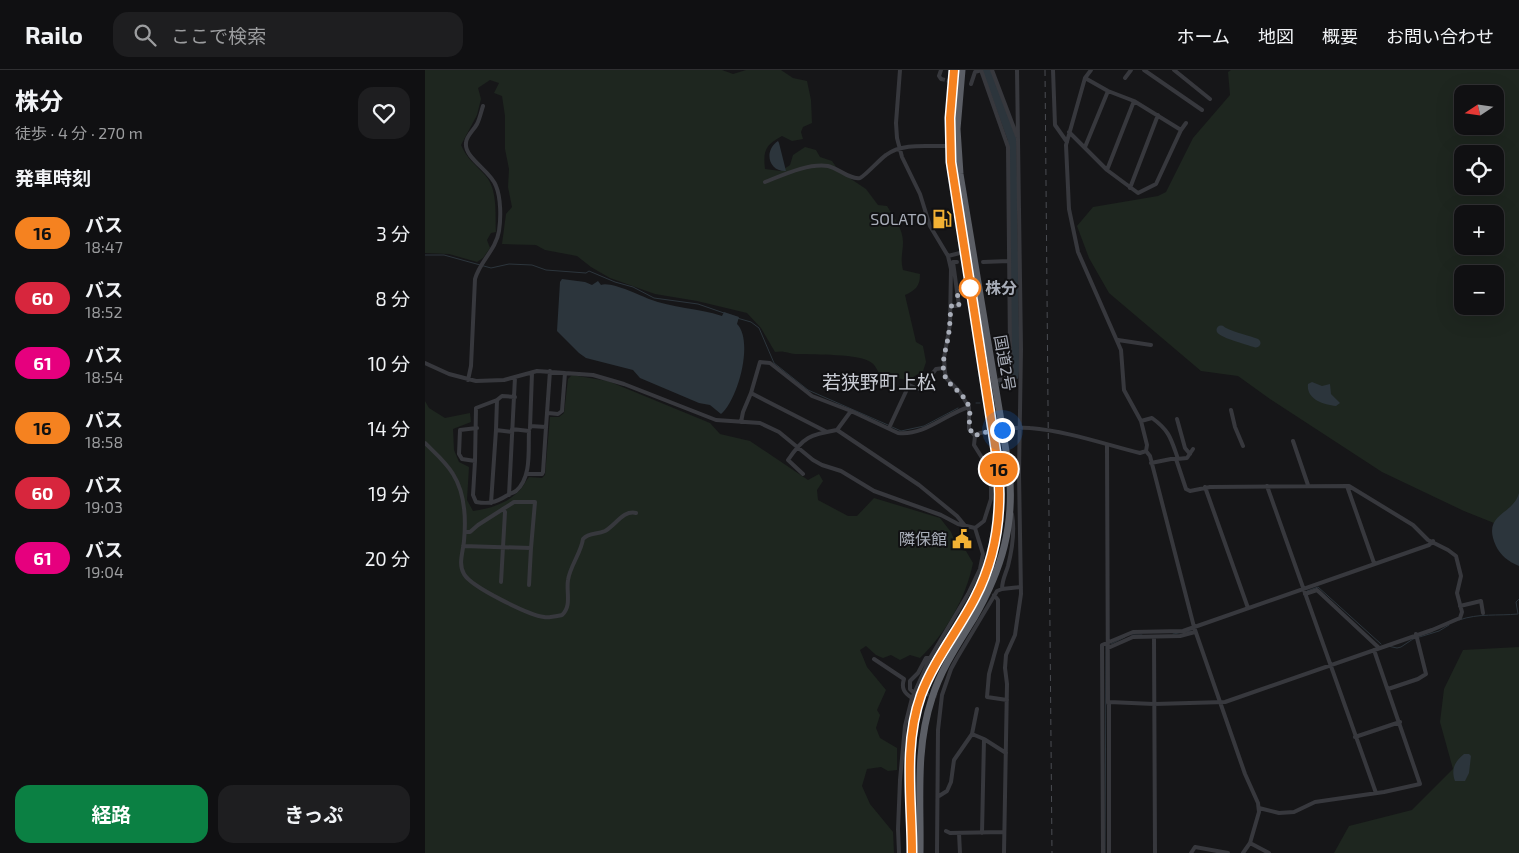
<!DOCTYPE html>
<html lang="ja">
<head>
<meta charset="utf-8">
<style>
  body { margin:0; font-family:"Exo 2","Noto Sans JP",sans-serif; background:#1e1e20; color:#f1f3f6; height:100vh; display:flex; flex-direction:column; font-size:19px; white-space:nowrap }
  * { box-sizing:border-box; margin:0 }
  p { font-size:16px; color:#9c9d9f }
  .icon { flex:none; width:28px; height:28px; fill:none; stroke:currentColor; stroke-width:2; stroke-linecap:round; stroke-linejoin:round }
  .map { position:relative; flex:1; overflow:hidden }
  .details { display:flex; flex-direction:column; background:#101012; width:425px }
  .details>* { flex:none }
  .badge { padding:0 10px; border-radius:16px; font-size:18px; line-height:32px }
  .needle { width:32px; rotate:257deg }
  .controls { position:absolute; left:1029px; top:15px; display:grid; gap:10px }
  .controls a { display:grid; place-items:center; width:50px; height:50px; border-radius:10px; background:#101012; box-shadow:0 5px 20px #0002,0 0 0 1px #303032; font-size:25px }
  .you { position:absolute; width:25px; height:25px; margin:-12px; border:4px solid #fff; border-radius:50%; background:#1a73e8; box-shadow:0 0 0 8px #1a73e833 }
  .map>.badge { position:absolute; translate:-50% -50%; box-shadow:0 0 0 2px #fff }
  h2 { padding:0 15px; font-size:19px; line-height:45px }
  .round { display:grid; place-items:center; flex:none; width:52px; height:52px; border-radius:15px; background:#1e1e20 }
  .headline { display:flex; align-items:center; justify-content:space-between; height:85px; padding:0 15px }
  h1 { font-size:24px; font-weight:700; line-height:38px }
  .primary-button { display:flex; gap:10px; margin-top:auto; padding:10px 15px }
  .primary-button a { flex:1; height:58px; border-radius:15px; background:#0b8043; color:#fff; font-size:20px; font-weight:700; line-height:58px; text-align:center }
  .primary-button a+a { background:#1e1e20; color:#f1f3f6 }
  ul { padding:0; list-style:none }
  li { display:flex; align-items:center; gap:15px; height:65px; padding:0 15px }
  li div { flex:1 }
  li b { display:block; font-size:19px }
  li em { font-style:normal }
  li .badge { min-width:55px; font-weight:700; text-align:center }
  header { display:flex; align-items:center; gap:30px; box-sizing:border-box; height:70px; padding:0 25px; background:#101012; border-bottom:1px solid #303032 }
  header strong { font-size:24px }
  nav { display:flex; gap:28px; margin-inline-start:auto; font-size:18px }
  .search { width:350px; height:45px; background:#1e1e20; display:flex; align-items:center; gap:12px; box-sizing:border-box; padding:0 18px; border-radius:15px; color:#9c9d9f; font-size:19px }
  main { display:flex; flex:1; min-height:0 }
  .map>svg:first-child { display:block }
  .green { fill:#1e261f; fill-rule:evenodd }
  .water { fill:#2c353c }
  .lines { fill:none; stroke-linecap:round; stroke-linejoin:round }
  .stream { stroke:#2c353c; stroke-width:1 }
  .river { stroke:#2c353c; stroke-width:9 }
  .minor-tunnel { stroke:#333438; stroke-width:4; stroke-dasharray:4 2; stroke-linecap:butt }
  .minor { stroke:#37383d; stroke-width:4 }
  .trunk { stroke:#5b5e65; stroke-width:7 }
  .rail { stroke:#4a4c52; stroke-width:1; stroke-dasharray:6 5; stroke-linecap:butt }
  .line-casing { stroke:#fff; stroke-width:11 }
  .line { stroke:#f58220; stroke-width:8 }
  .walk { stroke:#a8adb8; stroke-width:5; stroke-dasharray:0 9 }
  .stop-dot { fill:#fff; stroke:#f58220; stroke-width:2.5 }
  .labels { text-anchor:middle; stroke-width:4; stroke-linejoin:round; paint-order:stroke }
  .poi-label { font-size:16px; fill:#a8adb8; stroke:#111113; text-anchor:end }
  .stop-label { font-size:16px; font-weight:bold; fill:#a8adb8; stroke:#111113; text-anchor:start }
  .street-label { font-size:16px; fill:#a8adb8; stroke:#111113 }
  .quarter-label { font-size:19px; fill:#c9ccd4; stroke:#111113 }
</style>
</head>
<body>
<header>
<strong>Railo</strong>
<div class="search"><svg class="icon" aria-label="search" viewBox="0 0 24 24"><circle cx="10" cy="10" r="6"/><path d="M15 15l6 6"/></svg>ここで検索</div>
<nav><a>ホーム</a><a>地図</a><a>概要</a><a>お問い合わせ</a></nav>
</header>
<main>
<section class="details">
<div class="headline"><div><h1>株分</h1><p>徒歩 · 4 分 · 270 m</p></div><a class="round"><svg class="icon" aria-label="heart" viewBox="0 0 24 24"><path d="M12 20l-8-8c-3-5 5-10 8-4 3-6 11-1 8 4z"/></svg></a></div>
<h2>発車時刻</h2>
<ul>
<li><span class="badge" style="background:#f58220;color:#111">16</span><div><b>バス</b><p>18:47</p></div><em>3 分</em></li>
<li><span class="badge" style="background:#d7263d;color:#fff">60</span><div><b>バス</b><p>18:52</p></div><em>8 分</em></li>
<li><span class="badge" style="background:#e6007e;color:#fff">61</span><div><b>バス</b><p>18:54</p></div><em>10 分</em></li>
<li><span class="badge" style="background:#f58220;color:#111">16</span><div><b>バス</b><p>18:58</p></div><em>14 分</em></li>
<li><span class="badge" style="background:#d7263d;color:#fff">60</span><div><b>バス</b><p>19:03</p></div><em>19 分</em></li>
<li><span class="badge" style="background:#e6007e;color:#fff">61</span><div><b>バス</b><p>19:04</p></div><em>20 分</em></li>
</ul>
<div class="primary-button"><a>経路</a><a>きっぷ</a></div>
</section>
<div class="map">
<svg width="1094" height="783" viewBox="0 0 1094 783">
  <rect width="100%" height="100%" fill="#161618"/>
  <path class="green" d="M0,0H297L308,4L321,0H356L368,8L382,11L386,30L387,53L378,57L376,62L378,69L367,71L357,66C340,75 338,81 340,99L356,101L365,95L368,85L380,77L391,80L395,87L407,91L414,101L441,119L453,135L462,136C469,147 478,159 478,172C478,183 475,188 478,200L495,204C495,216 491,220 480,225L491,272L498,276L501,292L498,301L483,310L456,306C453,302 451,296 447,293C435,283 389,285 373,284C363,284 360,280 350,282L336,258L322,243L272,231L230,224L185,208L166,197L152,186L120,180L111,175L77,174L81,144L87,137L83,117L84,99L80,79V46L77,26L69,23L74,13L65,10L53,18L56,29L52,45L36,75C42,89 50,94 60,105C73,119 70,144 71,162L66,163L62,170L65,178L58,188L52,192L24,184L0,183Z
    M806,0H1094V463L1039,441L957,402L845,329L813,306L776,301L684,223L664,188L652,156L668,137L733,126L741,122L768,68L805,25L803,2ZM1038,24H1070V56H1038ZM1038,84H1070V116H1038ZM1038,144H1070V176H1038ZM1038,204H1070V236H1038Z
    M147,305L183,311L285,353L295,364L325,371L383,410L394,404L398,411L392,420L393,430L423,446H432L449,428L515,448L526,462L533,479L541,481L548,493C541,528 521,563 495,588L485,585L475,590L466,585L458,588L451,585L441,576L435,580L442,597L461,620L452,640L455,645L451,658L455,668L472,678V700L463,701L456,697L442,699L437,716L445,734L468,762L469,783H0V331L4,338L20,348L45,343L46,352L28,359L29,380L34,392L44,397L42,430L48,441C63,439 80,434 92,423C97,419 100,412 104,407L117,408L120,405L125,347H134L139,343L143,309Z
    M1094,577V783H909L924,756L987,740L1028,699L1015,652L1019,619L1038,580Z"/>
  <path class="water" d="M353,71L354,73L361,101C344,102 338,81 353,71Z
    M137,209L160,212L167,215L173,211L176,215C185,211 214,225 224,229C247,238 273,238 297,246L299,242L314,247L312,254C329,271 313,330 296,344L285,335L274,333L215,308L208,300L161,288L154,283L132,261L135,212Z
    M887,312L897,316L905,314L906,324L915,333L911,336C898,335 881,329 883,314Z
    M1094,423V496C1084,492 1075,485 1071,476C1056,443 1088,446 1094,423Z
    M1039,684H1044L1046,686L1044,703L1040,711H1030C1026,700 1029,692 1039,684Z"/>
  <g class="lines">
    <path class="stream" d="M0,185H19L66,198L84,194L107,195L121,200L161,203L164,201L190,212L208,217L229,228L273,234L299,243
      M312,248L326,252L334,258L349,293L383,320L463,355
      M551,333H555
      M467,357L476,361L499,356L533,338
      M882,521L893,517L956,574
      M1034,550C1054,543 1073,546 1093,544L1091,532L1094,529
      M748,564L766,561
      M706,565H717
      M686,574L700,567
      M963,576L972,578L976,577L988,569L1014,561L1024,555
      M680,783L681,576"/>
    <path class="river" d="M562,0L587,69L590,296L589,306L578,313
      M796,260C801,265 823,270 831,273"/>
    <path class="minor-tunnel" d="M516,9L529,12
      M488,622L512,626"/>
    <path class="minor" d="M516,0L514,6L516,9
      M556,0L583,77L585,279L587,302L582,307L574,310
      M567,0L592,66
      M628,0L630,55L642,72
      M666,0L660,8L641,75L644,139L653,182L696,280L699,320L716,351L722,375L721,381L725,386L769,557L820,704L833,733L834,742L825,773L818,783
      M719,0L777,40
      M749,0L785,29
      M700,8L706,0
      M546,14L550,2L556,0
      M756,60L761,53
      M644,62L682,100L713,123L731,114L756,60L709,31L683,21L660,8
      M660,77L683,21
      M682,100L709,31
      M340,112C358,105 383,93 403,96C413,98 425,110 435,108C439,107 455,89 461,85C478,72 505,77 525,76
      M705,118L733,45
      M523,186L539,182
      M558,192L584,191
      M526,236H534L528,192H532
      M693,270L726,275
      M0,293L24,304L51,311L79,310L112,301L168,305L199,314L291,350L335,353L354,362L388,390L397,395L416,401L449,421L516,445L533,454L550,458
      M43,310L46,296L50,209C55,191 71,180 74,161C76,148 76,128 71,116C66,101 39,88 41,73C41,66 49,60 52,54C55,48 56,42 58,36
      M326,323L402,362
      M72,330L77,326L90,327
      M806,340L810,357L818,376
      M123,343L133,344L137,341L140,303
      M752,349L760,378L765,384
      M716,351L727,348C745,361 746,369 753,389
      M316,352L318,342L326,323L335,292L345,293L387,326L426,341L473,363C500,366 520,344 544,337
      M105,356L121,357L125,301
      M52,358L35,360L34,384L37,389L50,391L48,425L51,432C63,434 70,433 81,426C84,424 88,423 91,421C107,407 103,380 104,361L87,359
      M105,358L107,303
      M464,358L484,315L493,319L502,311L511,299L519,298
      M412,360L494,415L532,446L541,457
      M550,366L555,363C571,361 589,356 605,358C642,361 679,374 715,383L721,381
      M868,371L883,415
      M0,373C10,383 21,392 28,404C40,423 41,450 39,471C38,482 33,494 39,504C46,517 104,545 119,547C124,548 132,546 137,545C147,536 141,522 143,510C145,496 156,483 158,469C164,462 172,465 180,461C191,455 198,440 211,443
      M682,375L683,633
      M752,389L762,388L768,379
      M50,391L51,338L72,330L71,360
      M102,404H117L118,402L121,357
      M378,404L363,390C379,366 385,365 412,360L426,341
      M842,416L951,723
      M922,416L949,493
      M780,417L823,538
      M84,425L90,307
      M66,433L71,360L87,362
      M78,439L89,432H110L106,478
      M40,462H45L53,455L78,439L80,442L76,512
      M38,476L106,478L104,515
      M577,519L596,517
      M880,524L892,520L953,577
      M569,525L573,530V571L564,604L562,627L582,630
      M1035,536L1056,531L1058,543
      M729,568L730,783
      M683,578L708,567L755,566L770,562
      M449,589L479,609C476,618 479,623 487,628
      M963,619L993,609L1001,604L991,564
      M488,622L485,619V611L493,603L501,588H505
      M547,664L559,669L581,683
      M930,667L975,652
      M514,726L522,721L526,712L529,690L547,664L552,639
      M834,738L854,743L869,742L890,732L959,722L995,714L949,580
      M521,761L525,763L579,762
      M534,763L535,783
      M557,763L559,669
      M825,773L844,783
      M474,783L473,759L475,710L480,656L487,628L505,588L543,524L555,499L558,484L550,458L559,451L566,429V409L564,399L549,375L550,366L544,359V337L534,321L522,309L520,303L519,288L525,254L526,199L523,186L505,156L495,124L477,87L472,68L471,53L475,0
      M512,783L513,660L517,625L526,599L532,588L572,521L577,519C577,510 581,503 583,496C587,480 590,461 587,444
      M579,783L582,614L580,598L581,585L590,565L596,524L594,403L596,279L592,0
      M678,783L677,575L708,562L758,561L1004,475L1008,471
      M684,783V632L729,634L800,632L1007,560L1035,548L1037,542L1032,523L1036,506L1031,486L1023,480L1003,470L988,455L924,416L785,417L765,421L761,419L751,389H746L726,393
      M766,783L770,777L803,783"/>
    <path class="trunk" d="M487,783C487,731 478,675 496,625C509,590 533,560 550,528C573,484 578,438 572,388L526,92L525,48L529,0
      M495,783C496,731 490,679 507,628C516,599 533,574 549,548C577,499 590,455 584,399L535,104L532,59L537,0"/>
    <path class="rail" d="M620,0L627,783"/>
  </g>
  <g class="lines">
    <defs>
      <path id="line" d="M487,783C487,731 478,675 496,625C509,590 533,561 550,528C573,484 578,438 572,388L526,92L525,48L529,0"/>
    </defs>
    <use href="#line" class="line-casing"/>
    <use href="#line" class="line"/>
    <path class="walk" d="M545,218L532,221L534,236H526C525,247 525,257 523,268C521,280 514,298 522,310C529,319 540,325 544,337C547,348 540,357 550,366L555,363L577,360"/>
  </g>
  <defs>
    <symbol id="fuel-bare" viewBox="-9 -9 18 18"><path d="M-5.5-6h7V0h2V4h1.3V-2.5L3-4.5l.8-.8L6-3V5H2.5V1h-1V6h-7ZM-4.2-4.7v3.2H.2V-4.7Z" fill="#f2b134" stroke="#111113" stroke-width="2.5" paint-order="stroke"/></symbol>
    <symbol id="civic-bare" viewBox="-9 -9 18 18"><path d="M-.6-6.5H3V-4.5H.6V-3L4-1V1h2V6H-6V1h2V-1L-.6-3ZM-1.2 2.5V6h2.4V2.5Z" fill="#f2b134" stroke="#111113" stroke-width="2.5" paint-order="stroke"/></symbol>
  </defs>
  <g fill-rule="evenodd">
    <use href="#fuel-bare" x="503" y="135" width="28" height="28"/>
    <use href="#civic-bare" x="523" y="455" width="28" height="28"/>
  </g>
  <circle class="stop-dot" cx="545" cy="218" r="10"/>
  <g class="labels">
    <g class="poi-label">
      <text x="502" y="155">SOLATO</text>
      <text x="522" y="475">隣保館</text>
    </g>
    <g class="stop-label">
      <text x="560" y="224">株分</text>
    </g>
    <g class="street-label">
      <text transform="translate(580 293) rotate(80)" y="6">国道2号</text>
    </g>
    <g class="quarter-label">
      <text x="454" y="319">若狭野町上松</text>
    </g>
  </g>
</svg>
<div class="controls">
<a><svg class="needle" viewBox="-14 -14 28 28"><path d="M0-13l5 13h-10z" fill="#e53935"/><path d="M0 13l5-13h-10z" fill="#9c9d9f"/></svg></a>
<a><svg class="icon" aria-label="locate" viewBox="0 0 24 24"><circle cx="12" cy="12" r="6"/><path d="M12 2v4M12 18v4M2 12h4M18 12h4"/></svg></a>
<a>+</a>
<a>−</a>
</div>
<div class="you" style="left:577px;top:360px"></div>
<b class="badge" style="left:574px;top:399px;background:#f58220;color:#111">16</b>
</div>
</main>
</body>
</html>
